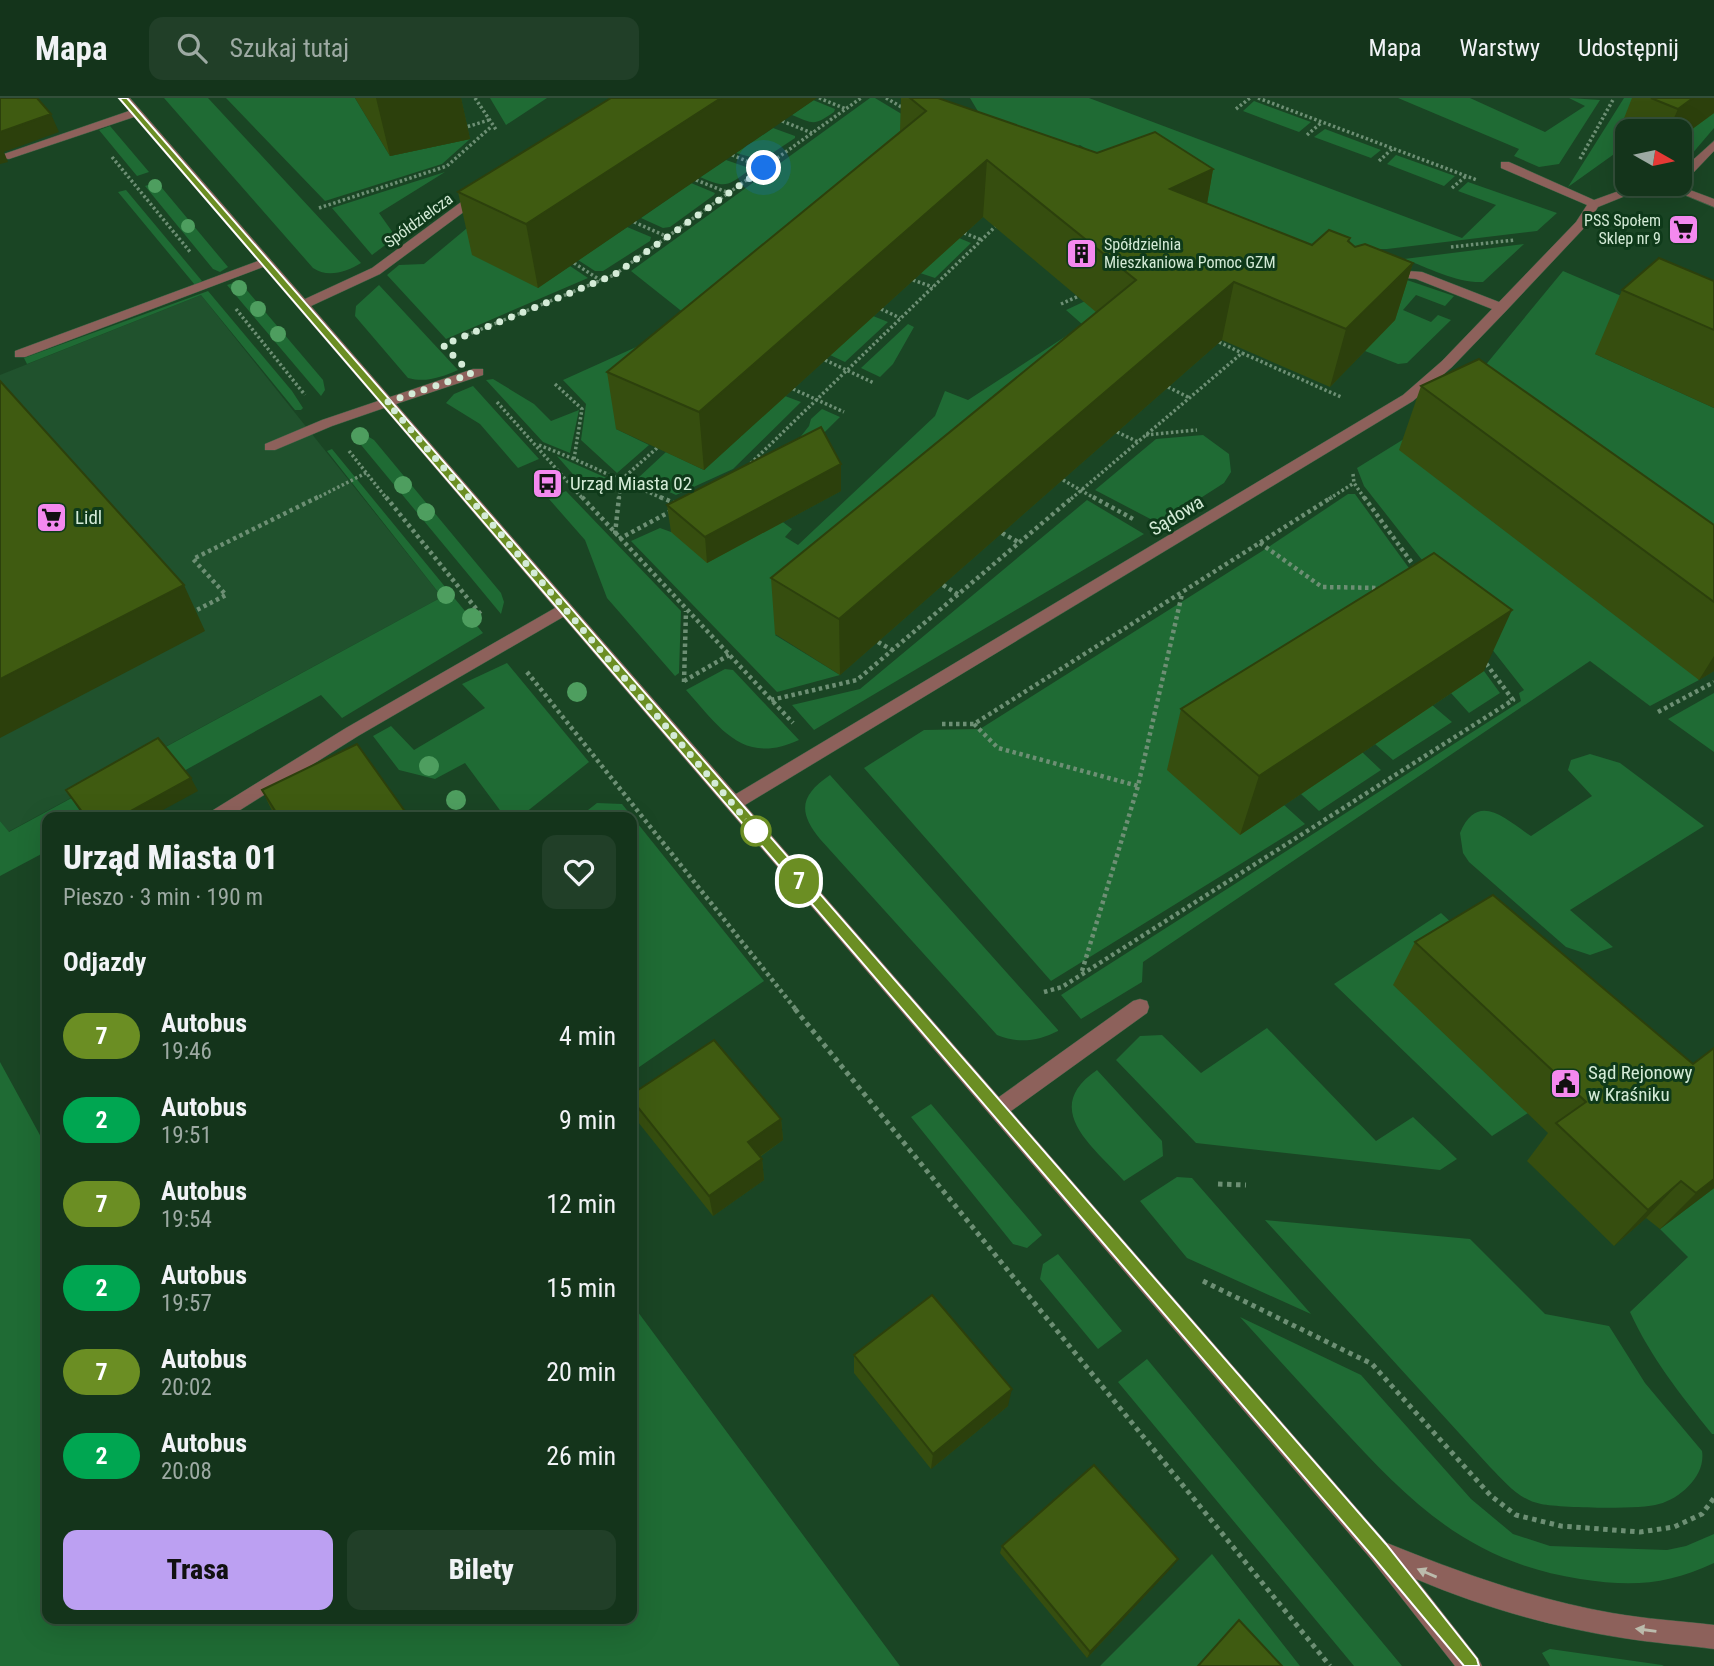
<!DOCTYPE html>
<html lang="pl">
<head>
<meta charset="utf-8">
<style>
  body { margin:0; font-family:"Roboto Condensed",sans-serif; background:#213f28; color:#f1f3f6; height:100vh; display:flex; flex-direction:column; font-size:26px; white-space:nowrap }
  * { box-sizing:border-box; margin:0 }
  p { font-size:23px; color:#9daaa3 }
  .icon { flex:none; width:38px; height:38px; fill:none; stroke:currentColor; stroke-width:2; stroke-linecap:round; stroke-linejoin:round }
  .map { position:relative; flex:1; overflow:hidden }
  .drawer { position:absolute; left:42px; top:714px; width:595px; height:812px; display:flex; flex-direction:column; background:#14341b; border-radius:14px; box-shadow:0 7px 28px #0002,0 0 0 2px #334f3a }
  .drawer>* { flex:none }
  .badge { padding:0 14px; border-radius:23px; font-size:24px; line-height:46px }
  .needle { width:46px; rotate:99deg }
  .tools { position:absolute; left:1615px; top:21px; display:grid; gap:14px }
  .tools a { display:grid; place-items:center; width:77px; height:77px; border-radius:14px; background:#14341b; box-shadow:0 7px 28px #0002,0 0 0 2px #334f3a; font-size:35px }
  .you { position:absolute; width:35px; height:35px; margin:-18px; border:5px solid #fff; border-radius:50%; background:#1a73e8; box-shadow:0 0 0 10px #1a73e833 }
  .map>.badge { position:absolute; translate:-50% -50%; box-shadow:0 0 0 4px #fff }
  h2 { padding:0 21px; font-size:26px; line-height:63px }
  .round { display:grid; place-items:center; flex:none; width:74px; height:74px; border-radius:14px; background:#213f28 }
  .headline { display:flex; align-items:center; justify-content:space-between; height:119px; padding:0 21px }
  h1 { font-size:33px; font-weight:800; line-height:52px }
  .button { display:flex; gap:14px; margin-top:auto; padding:14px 21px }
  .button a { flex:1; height:80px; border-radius:14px; background:#bca0f2; color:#111; font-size:28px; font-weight:800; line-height:80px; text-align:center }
  .button a+a { background:#213f28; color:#f1f3f6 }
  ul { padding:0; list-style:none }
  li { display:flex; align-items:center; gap:21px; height:84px; padding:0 21px }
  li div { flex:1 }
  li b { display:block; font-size:26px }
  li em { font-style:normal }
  li .badge { min-width:77px; font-weight:700; text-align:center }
  header { display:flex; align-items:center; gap:42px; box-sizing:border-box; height:98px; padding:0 35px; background:#14341b; border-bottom:2px solid #334f3a }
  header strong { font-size:33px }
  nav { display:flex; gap:38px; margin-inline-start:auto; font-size:24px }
  .search { width:490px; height:63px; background:#213f28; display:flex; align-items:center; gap:18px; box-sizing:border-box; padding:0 24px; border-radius:14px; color:#9daaa3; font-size:26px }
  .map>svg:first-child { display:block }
  .built { fill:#20522d }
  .green { fill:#1f6b34 }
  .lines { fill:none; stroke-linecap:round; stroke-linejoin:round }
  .minor-casing { stroke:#3b6344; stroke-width:1 }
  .path-far2 { stroke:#6d8f74; stroke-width:3.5; stroke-dasharray:2.5 2.5; stroke-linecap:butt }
  .path-far1 { stroke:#6d8f74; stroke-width:4.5; stroke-dasharray:3.5 3.5; stroke-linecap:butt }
  .path { stroke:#6d8f74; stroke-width:5; stroke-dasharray:4.5 4.5; stroke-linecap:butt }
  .minor { fill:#8d615b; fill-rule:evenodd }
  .tree { fill:#4e9e5f }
  .wall { fill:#364e0f }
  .shaded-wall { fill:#2c400c }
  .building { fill:#3f5b11; stroke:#2c400c; stroke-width:2 }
  .oneway { fill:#bbbbac }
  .line { fill:#6b8e23; stroke:#fff; stroke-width:2 }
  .walk { stroke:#d4ebd7; stroke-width:7; stroke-dasharray:0 12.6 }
  .stop-dot { fill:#fff; stroke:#6b8e23; stroke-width:3.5 }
  .labels { text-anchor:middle; stroke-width:6; stroke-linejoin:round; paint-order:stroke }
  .far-street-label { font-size:16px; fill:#d4ebd7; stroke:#0f3a1a }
  .far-poi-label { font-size:16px; fill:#d4ebd7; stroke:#0f3a1a; text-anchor:end }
  .poi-label { font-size:19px; fill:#d4ebd7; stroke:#0f3a1a; text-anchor:start }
  .street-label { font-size:19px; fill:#d4ebd7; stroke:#0f3a1a }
</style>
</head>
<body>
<header>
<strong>Mapa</strong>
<div class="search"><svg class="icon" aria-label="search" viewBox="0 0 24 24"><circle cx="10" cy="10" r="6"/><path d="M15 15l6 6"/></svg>Szukaj tutaj</div>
<nav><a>Mapa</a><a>Warstwy</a><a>Udostępnij</a></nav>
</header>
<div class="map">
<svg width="1714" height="1568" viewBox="0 0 1714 1568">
  <rect width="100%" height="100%" fill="#1a4524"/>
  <path class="built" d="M201,197L442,499L8,734L0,723V277Z"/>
  <path class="green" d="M164,0H208L361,165C347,174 327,180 313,170Z
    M226,0H355L390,58L470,41L442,66L325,103Z
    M490,0H547L506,27Z
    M870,0H875L1018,86L616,331L649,347L617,375L581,342L586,306L563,282L694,223L631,173Z
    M970,0H1089L1462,140L1496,107L1458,93L1468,84L1557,115L1537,133L1387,151H1324L1220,136L1080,47L1057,57L979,15Z
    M1398,0H1470L1545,34L1585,8L1569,0L1600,2L1559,66L1539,69L1514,58L1519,51Z
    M1624,0H1669L1714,11V30L1691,57L1680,63V33H1628L1627,50L1624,49L1568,89Z
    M813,2L835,11L834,14C814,28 814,26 792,17Z
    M1254,3L1311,24L1299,34L1243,13Z
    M110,28L149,74L137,78L99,32Z
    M773,30L795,38V40L762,62L736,55Z
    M1325,31L1381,52L1371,60L1314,39Z
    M564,49L537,190L570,168L588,180L446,241L387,177L399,167L424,166Z
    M1396,57L1455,78L1444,88L1387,66Z
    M726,62L749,70L748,73C726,89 726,90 700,79Z
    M445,74L379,115L396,139L372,157L332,110Z
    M157,84L228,169L220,174L213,171L145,88Z
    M691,85L715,95L714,97L670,129L663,130L641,120Z
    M126,92L202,183L195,187L118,94Z
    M627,129L651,139L650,143L603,173H595L578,162Z
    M959,140L971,145L935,180L920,175Z
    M1524,146L1483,184C1456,185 1429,170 1404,161Z
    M1204,148L1229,177L775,537L840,577L777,594L631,443L660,430L671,434L764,385L809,328L811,321L822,311L840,319L755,403L792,431L785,439L798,447L935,318L945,293L968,302L1083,227L1066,212Z
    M1563,173L1687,226L1595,256L1714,310V496L1455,304Z
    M1401,180L1454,198L1445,208L1416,197L1403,212L1431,224L1438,217L1451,222L1407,265L1398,266L1365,253Z
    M239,183L323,282L325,292L321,298L227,187Z
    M379,187L458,272C442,279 426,285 408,280L355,218L356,208Z
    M208,193L292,293L303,310L301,312H295L201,197L27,266L24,260Z
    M873,218L888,224L845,264L830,257Z
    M908,226L914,229L893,266L880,279L861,270Z
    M493,281L534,306L551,323L579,312L570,355L543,344L486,282Z
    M473,288L539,361L518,370L480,326L446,305L454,296Z
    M785,298L801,304L733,371L676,397L638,380L666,354L704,372Z
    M1446,315L1699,582L1650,608L1590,563L1143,864L1142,884L1081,921L1061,897L1521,603L1519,595L1524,592L1364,388L1357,370Z
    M352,336H364L374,342L501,495L504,504L501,516Z
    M1203,337L1229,356L1231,374L1224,385L1160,426L1095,392L1156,341Z
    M332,351L483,535L342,620L321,597L182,674L74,704L84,719H47V753L0,778V723L9,734L442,499L327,353Z
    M557,358L609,381L601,387L585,390Z
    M566,393L681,513L679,575L675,578L607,500L585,442L549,401Z
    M1348,396H1355L1500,595L1469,615L1451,595L1284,707L1305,726L1051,883L864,670L924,632L980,631L1267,450Z
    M1087,402L1144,436L814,632L792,607L860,591Z
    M507,565L589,664L520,719H505L465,665L435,681L399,672L373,638L391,628L414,652L485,610L462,586Z
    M725,571L733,572L799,642C743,668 720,630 686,592Z
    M1714,595V654L1668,621Z
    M1432,607L1452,624L1393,662L1375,646Z
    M1362,654L1381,672L1319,713L1301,696Z
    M1590,656L1620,665L1704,728L1570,812L1613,849L1590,857L1566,849L1469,764L1463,755L1460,735C1478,692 1506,722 1531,738L1592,698L1568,672L1571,662Z
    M830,677L1058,932V933C1038,943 1019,946 997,937L820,741C797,713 801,697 830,677Z
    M597,705L622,706L764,883L632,974V719H579Z
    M1441,815L1469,841L1394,887L1528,1015L1492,1038L1334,886Z
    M1267,930L1376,1043L1413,1019L1457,1061L1440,1072L1196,1045L1116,962L1140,938L1162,937L1201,975Z
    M0,964L47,1050V1521H632V1206L900,1568H0Z
    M1097,972L1162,1043L1163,1058L1124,1083C1093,1048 1040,1011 1097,972Z
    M931,1006L1042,1137L1027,1150L1013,1146L911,1019Z
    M1177,1079L1192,1080L1311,1216L1187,1160L1140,1103Z
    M1714,1090V1336H1712C1680,1296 1651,1260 1630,1214L1688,1159L1660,1131Z
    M1265,1122L1470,1141L1545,1216L1609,1228L1645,1285L1702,1353C1706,1377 1681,1400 1659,1406C1640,1412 1562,1410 1541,1406C1519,1402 1505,1384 1490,1369Z
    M1058,1156L1122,1233L1098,1251L1040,1181L1043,1166Z
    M1240,1219L1361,1277L1471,1401L1513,1436L1550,1448L1667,1452L1686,1448L1714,1436V1465C1667,1487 1632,1489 1580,1481C1467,1463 1411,1405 1337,1325C1304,1290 1272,1254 1240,1219Z
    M1147,1261L1402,1568H1354L1118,1284Z
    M1212,1456L1300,1568H1252L1225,1538L1198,1568H1100Z
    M1550,1551L1662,1567L1664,1568H1550L1542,1555Z"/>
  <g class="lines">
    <defs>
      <path id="minor" d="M118,0H130L305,201L372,170L476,93H484V99L380,176L311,208L390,299L473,271H483V277L396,306L736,696L1403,297L1442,263L1492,211L1416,181L1381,177V171L1422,174L1499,204L1576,124L1587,107L1501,70V64H1509L1594,102L1638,86H1655L1598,109L1585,129L1506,213L1452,269L1413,303L745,707L999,999L1133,903L1140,901L1147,903L1149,909L1147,915L1011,1013L1387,1445C1461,1475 1533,1501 1612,1515C1646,1521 1680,1523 1714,1527V1551C1684,1547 1653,1545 1623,1540C1552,1529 1482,1509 1416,1481L1478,1560L1482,1568H1455L1371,1461L563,519L358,638L229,719H208L210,714L346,630L555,510L384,310L332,328L275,352H265V346L322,322L378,303L263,169L25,259H15V253L258,163L134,19L9,61L0,60L1,57L129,13Z
        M1714,43V53L1693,75L1680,78V70L1685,69Z
        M1658,86H1674L1714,101V109Z"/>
    </defs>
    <use href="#minor" class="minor-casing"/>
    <path class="path-far2" d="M475,0L497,33
      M819,0L846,11
      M886,0L903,10
      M1258,0L1477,82
      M1236,11L1250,0
      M782,23L812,35
      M463,30L489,22
      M1307,37L1321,25
      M732,57L764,70
      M112,59L191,155
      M1580,61L1614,0
      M1379,63L1392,51
      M696,82L729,95
      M1452,90L1466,78
      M319,110L447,68L492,28
      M634,124L668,139
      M964,135L982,142
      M1451,149L1515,142
      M574,165L600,182
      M913,182L933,189
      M1061,206L1081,197
      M236,211L305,297
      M881,211L900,220
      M462,239L614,177L861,0
      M1219,244L1242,255
      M825,262L874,285
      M555,286L582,311L574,361L621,382L619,401
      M1168,289L1190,300
      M793,291L844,314
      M497,304L583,401
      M1117,334L1138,344
      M1146,337L1197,332
      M539,347L574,361
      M657,350L621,382L664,401
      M349,353L387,401
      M747,369L997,127
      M1353,376L1354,385L1365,401
      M1063,382L1096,401
      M315,401L366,375
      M1071,401L1242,255L1341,299
      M1329,401L1354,385"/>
    <path class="path-far1" d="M386,399L482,518
      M582,399L793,625
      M660,399L677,406
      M1093,399L1135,422
      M1364,399L1417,472
      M1002,435L1020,445
      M615,436L619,399
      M619,441L673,412
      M1260,445L1322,489L1381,490
      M943,487L959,497
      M191,515L226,497L193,461L318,399
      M878,544L894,553
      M527,574L797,913
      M684,583L729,557
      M684,584L686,513
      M771,602L857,582L1073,399
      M1658,614L1714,584
      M942,626H974L1332,399
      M974,626L998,650L1138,688
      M1082,873L1138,688L1182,496
      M1044,894L1062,889L1513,602L1485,564"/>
    <path class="path" d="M795,911L1330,1568
      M1218,1086L1246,1087
      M1203,1183L1372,1266L1491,1398L1516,1417L1561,1428L1640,1434L1674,1429L1702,1416L1714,1400"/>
    <use href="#minor" class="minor"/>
  </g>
  <g class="tree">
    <circle cx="155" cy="88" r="7"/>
    <circle cx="188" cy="128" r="7"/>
    <circle cx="239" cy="190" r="8"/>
    <circle cx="258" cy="211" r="8"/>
    <circle cx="278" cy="236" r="8"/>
    <circle cx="360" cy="338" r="9"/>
    <circle cx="403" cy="387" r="9"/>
    <circle cx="426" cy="414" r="9"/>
    <circle cx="446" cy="497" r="9"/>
    <circle cx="472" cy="520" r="10"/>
    <circle cx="577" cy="594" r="10"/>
    <circle cx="429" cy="668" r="10"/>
    <circle cx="456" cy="702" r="10"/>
  </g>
  <path class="wall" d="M355,0H461L470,41L390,58Z
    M901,0H938L1097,55L1213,71L1207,106L1312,147L1350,140L1349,144L1355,149L1413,165L1395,222L1330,289L1222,242L840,577L775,536L771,480L1096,214L983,119L704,372L616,331L607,274L900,33Z
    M1632,0H1714V15L1680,40V33H1628V42L1617,38Z
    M458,94L634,124L538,190L472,157Z
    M1714,183V310L1595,256L1622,192Z
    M1421,288L1714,427V573L1699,582L1399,352Z
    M841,393L707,465L671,434L667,407Z
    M1484,573L1240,737L1167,672L1181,611Z
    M262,692L409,719H275Z
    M1415,844L1714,1090L1660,1131L1646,1120L1614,1148L1527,1063L1548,1035L1393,887Z
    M632,996L781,1021L783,1042L760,1059L762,1061L764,1082L713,1118L634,1019L632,1011Z
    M854,1257L1008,1308L931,1371L854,1275Z
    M1002,1448L1173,1468L1087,1560L1000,1455Z"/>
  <path class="shaded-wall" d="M376,0H461L470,41L390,58Z
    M721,0H817L538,190L526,126Z
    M1693,0H1714V15L1680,40V33H1668L1678,11Z
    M51,16L59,34L4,54L8,64L0,66V34Z
    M987,62L983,119L704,372L699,314Z
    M1213,71L1203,128L1170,91Z
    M1413,165L1395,222L1330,289L1346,231Z
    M1234,184L1222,242L840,577L839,521Z
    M841,366V393L707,465L705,439Z
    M184,487L205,533L0,640V581Z
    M1512,512L1484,573L1240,737L1259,678Z
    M1714,558V573L1699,582Z
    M191,680L198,693L150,719H120Z
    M781,1021L783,1042L750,1065L748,1044Z
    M762,1061L764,1082L713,1118L709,1098Z
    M1714,1081V1090L1660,1131L1696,1095Z
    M1681,1083L1646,1120L1614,1148L1648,1112Z
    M1012,1291L1008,1308L931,1371L933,1356Z
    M1178,1461L1173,1468L1087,1560L1090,1554Z"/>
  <path class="building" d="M0,0H37L51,16L0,34Z
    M611,0H721L526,126L458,94Z
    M910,0H938L1097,55L1155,34L1213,71L1170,91L1312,147L1329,132L1350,140L1348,143L1355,149L1365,146L1413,165L1346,231L1234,184L839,521L771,480L1136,182L987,62L699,314L607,274L926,13Z
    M1651,0H1693L1678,11Z
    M1659,160L1714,183V232L1622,192Z
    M1479,261L1714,427V504L1421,288Z
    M0,283L184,487L0,581Z
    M821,329L841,366L705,439L667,407Z
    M1434,455L1512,512L1259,678L1181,611Z
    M158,640L191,680L120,719H86L66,692Z
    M357,646L409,719H279L262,692Z
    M1493,797L1693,966L1714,950V1081L1696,1095L1681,1083L1648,1112L1556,1025L1586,1004L1415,844Z
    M714,942L781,1021L748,1044L762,1061L709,1098L632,1002V996Z
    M932,1197L1012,1291L933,1356L854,1257Z
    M1094,1367L1178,1461L1090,1554L1002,1448Z
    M1239,1522L1282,1568H1198Z"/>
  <defs><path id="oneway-solid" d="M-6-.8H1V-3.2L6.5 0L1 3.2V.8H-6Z" transform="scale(1.75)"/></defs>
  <g class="oneway">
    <use href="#oneway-solid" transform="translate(1427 1475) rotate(-157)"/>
    <use href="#oneway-solid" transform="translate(1646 1532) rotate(-172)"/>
  </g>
  <path class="line" d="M119,0H127L1386,1446L1477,1561L1479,1568H1464L1373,1459Z"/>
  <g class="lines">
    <path class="walk" d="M756,733L387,304L471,276L443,247L614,177L764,70"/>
  </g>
  <defs>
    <symbol id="supermarket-square" viewBox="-11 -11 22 22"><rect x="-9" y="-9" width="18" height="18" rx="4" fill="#f489ef" stroke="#0f3a1a"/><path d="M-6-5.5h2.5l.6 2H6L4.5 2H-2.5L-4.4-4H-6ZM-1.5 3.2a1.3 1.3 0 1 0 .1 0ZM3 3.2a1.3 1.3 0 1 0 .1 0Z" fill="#111"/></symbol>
    <symbol id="building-square" viewBox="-11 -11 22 22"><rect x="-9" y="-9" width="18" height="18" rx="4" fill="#f489ef" stroke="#0f3a1a"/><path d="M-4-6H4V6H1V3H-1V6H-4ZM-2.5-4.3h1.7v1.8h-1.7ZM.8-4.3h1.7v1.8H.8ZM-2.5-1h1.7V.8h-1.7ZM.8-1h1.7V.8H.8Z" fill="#111"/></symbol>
    <symbol id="bus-square" viewBox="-11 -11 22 22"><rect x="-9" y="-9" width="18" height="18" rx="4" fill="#f489ef" stroke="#0f3a1a"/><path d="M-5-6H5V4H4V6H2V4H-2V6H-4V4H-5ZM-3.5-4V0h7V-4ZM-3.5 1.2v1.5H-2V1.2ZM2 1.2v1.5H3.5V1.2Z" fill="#111"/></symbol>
    <symbol id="civic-square" viewBox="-11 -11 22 22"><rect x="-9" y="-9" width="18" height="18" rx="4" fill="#f489ef" stroke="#0f3a1a"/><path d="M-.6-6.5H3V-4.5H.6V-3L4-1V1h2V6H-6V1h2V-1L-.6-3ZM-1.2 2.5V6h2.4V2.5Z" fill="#111"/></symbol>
  </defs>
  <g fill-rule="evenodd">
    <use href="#supermarket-square" x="1666" y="114" width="35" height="35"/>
    <use href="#building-square" x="1064" y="138" width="35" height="35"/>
    <use href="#bus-square" x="530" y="368" width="35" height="35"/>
    <use href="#supermarket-square" x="34" y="402" width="35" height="35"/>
    <use href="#civic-square" x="1548" y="968" width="35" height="35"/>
  </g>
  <circle class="stop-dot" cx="756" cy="733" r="14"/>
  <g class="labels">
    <g class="far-street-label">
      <text transform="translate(418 122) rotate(-36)" y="6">Spółdzielcza</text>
    </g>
    <g class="far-poi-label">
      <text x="1661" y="128">PSS Społem<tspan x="1661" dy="18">Sklep nr 9</tspan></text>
      <text x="1104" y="152" text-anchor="start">Spółdzielnia<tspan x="1104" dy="18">Mieszkaniowa Pomoc GZM</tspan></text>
    </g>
    <g class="poi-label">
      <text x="570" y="392">Urząd Miasta 02</text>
      <text x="75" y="426">Lidl</text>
      <text x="1588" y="981">Sąd Rejonowy<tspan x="1588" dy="22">w Kraśniku</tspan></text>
    </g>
    <g class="street-label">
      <text transform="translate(1176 417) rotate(-31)" y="7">Sądowa</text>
    </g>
  </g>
</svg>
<div class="tools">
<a><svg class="needle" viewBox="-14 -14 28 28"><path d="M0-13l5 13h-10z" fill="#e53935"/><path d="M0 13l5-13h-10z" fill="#9daaa3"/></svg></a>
</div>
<div class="you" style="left:764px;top:70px"></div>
<b class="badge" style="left:799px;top:783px;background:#6b8e23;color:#fff">7</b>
<section class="drawer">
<div class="headline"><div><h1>Urząd Miasta 01</h1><p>Pieszo · 3 min · 190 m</p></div><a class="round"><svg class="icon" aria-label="heart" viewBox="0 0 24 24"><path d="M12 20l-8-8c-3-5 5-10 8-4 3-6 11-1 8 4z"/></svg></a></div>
<h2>Odjazdy</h2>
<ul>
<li><span class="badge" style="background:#6b8e23;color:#fff">7</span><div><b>Autobus</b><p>19:46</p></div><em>4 min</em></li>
<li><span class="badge" style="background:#00a651;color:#fff">2</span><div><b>Autobus</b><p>19:51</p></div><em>9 min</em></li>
<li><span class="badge" style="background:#6b8e23;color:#fff">7</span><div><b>Autobus</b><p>19:54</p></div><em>12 min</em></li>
<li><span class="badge" style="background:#00a651;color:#fff">2</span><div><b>Autobus</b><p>19:57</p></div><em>15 min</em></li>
<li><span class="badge" style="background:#6b8e23;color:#fff">7</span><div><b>Autobus</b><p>20:02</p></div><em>20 min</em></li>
<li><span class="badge" style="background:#00a651;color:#fff">2</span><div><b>Autobus</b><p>20:08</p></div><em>26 min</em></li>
</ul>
<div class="button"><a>Trasa</a><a>Bilety</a></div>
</section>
</div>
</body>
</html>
